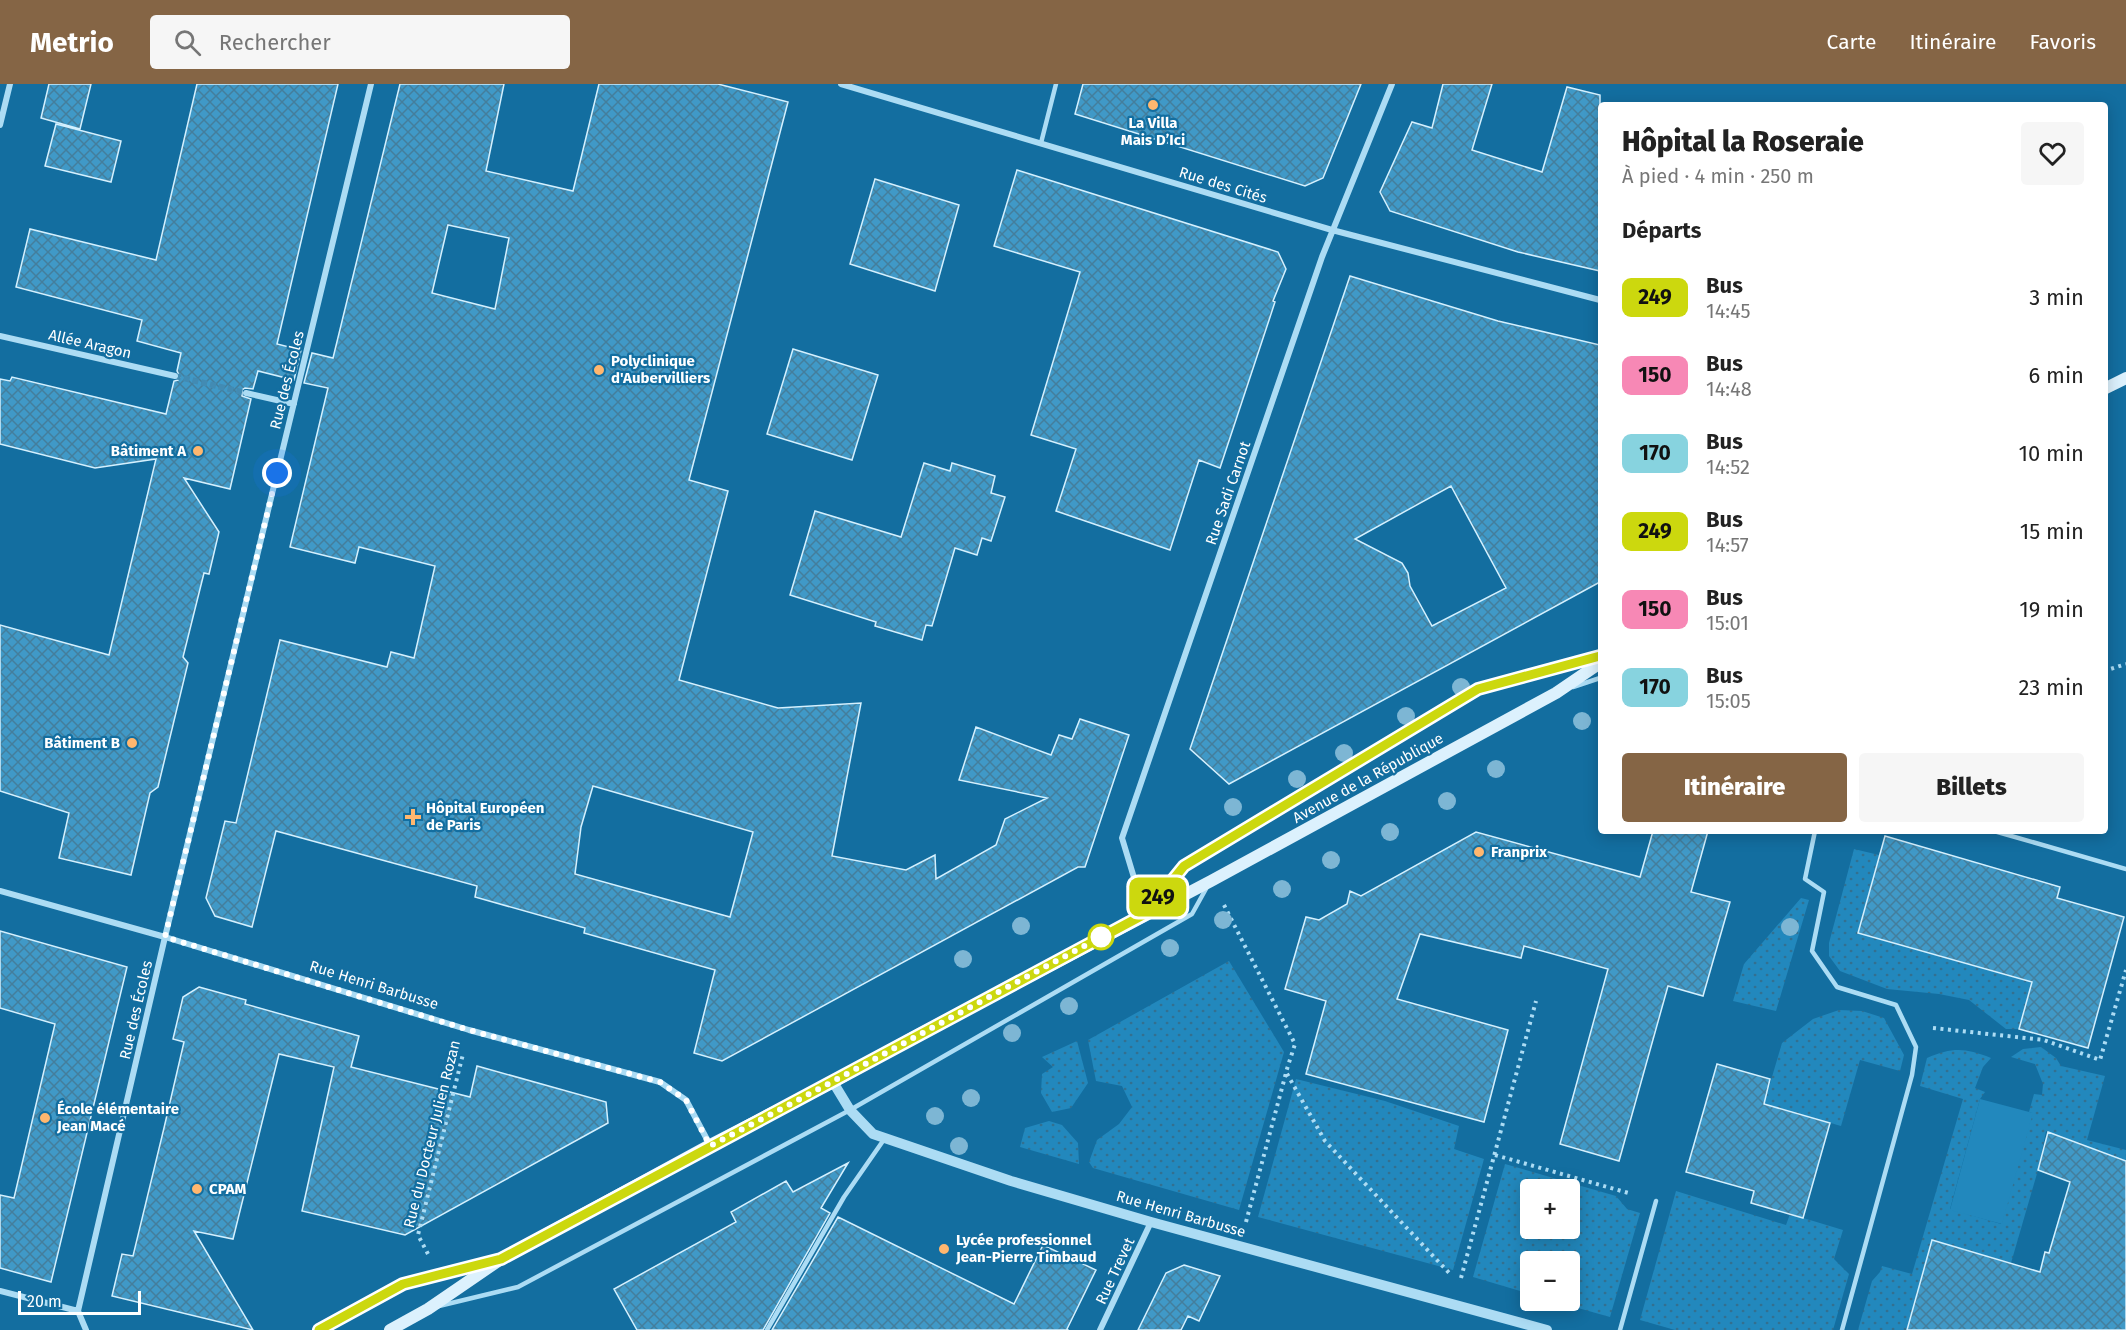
<!DOCTYPE html>
<html lang="fr">
<head>
<meta charset="utf-8">
<style>
  body { margin:0; font-family:"Fira Sans",sans-serif; background:#f6f6f6; color:#222; height:100vh; display:flex; flex-direction:column; font-size:22px; white-space:nowrap }
  * { box-sizing:border-box; margin:0 }
  p { font-size:20px; color:#767676 }
  .icon { flex:none; width:33px; height:33px; fill:none; stroke:currentColor; stroke-width:2; stroke-linecap:round; stroke-linejoin:round }
  .map { position:relative; flex:1; overflow:hidden }
  .side { position:absolute; left:1598px; top:18px; width:510px; height:732px; display:flex; flex-direction:column; background:#fff; border-radius:6px; box-shadow:0 3px 15px #0003 }
  .side>* { flex:none }
  .badge { padding:0 12px; border-radius:9px; font-size:21px; line-height:39px }
  .tools { position:absolute; left:1520px; top:1095px; display:grid; gap:12px }
  .tools a { display:grid; place-items:center; width:60px; height:60px; border-radius:6px; background:#fff; box-shadow:0 3px 15px #0003; font-size:30px }
  .scale { position:absolute; left:18px; bottom:15px; width:123px; box-sizing:border-box; padding-left:6px; border:3px solid #fff; border-top:0; font-size:16px; line-height:21px; white-space:nowrap; color:#fff; -webkit-text-stroke:4px #136ea0; paint-order:stroke }
  .you { position:absolute; width:30px; height:30px; margin:-15px; border:4px solid #fff; border-radius:50%; background:#1a73e8; box-shadow:0 0 0 9px #1a73e833 }
  .map>.badge { position:absolute; translate:-50% -50%; box-shadow:0 0 0 3px #fff }
  h2 { padding:0 24px; font-size:22px; line-height:54px }
  .round { display:grid; place-items:center; flex:none; width:63px; height:63px; border-radius:6px; background:#f6f6f6 }
  .overview { display:flex; align-items:center; justify-content:space-between; height:102px; padding:0 24px }
  h1 { font-size:28px; font-weight:800; line-height:45px }
  .action { display:flex; gap:12px; margin-top:auto; padding:12px 24px }
  .action a { flex:1; height:69px; border-radius:6px; background:#856545; color:#fff; font-size:24px; font-weight:800; line-height:69px; text-align:center }
  .action a+a { background:#f6f6f6; color:#222 }
  ul { padding:0; list-style:none }
  li { display:flex; align-items:center; gap:18px; height:78px; padding:0 24px }
  li div { flex:1 }
  li b { display:block; font-size:22px }
  li em { font-style:normal }
  li .badge { min-width:66px; font-weight:700; text-align:center }
  header { display:flex; align-items:center; gap:36px; box-sizing:border-box; height:84px; padding:0 30px; background:#856545; color:#fff }
  header strong { font-size:28px }
  nav { display:flex; gap:33px; margin-inline-start:auto; font-size:21px }
  .search { width:420px; height:54px; background:#f6f6f6; display:flex; align-items:center; gap:15px; box-sizing:border-box; padding:0 21px; border-radius:6px; color:#767676; font-size:22px }
  .map>svg:first-child { display:block }
  .park { fill:url(#park-dots); fill-rule:evenodd }
  .pitch { fill:#2288bd }
  .building { fill:url(#building-cross-hatch); stroke:#d4f0fe; stroke-width:1.5; fill-rule:evenodd }
  .lines { fill:none; stroke-linecap:round; stroke-linejoin:round }
  .minor-tunnel { stroke:#428bb3; stroke-width:6; stroke-dasharray:6 3; stroke-linecap:butt }
  .path { stroke:#acdcf4; stroke-width:4; stroke-dasharray:3 4.5; stroke-linecap:butt }
  .service { stroke:#acdcf4; stroke-width:4.5 }
  .minor { stroke:#acdcf4; stroke-width:6 }
  .tertiary { stroke:#acdcf4; stroke-width:10 }
  .secondary { stroke:#dcf1fd; stroke-width:12 }
  .tree { fill:#7db6d4 }
  .line-casing { stroke:#fff; stroke-width:14 }
  .line { stroke:#ccd80e; stroke-width:9 }
  .walk { stroke:#fff; stroke-width:6; stroke-dasharray:0 10.8 }
  .poi-dot { fill:#ffb76f; stroke:#136ea0; stroke-width:2 }
  .stop-dot { fill:#fff; stroke:#ccd80e; stroke-width:3 }
  .labels { text-anchor:middle; stroke-width:4.5; stroke-linejoin:round; paint-order:stroke }
  .poi-label { font-size:15px; font-weight:bold; fill:#fff; stroke:#136ea0; text-anchor:start }
  .street-label { font-size:15px; fill:#fff; stroke:#136ea0 }
</style>
</head>
<body>
<header>
<strong>Metrio</strong>
<div class="search"><svg class="icon" aria-label="search" viewBox="0 0 24 24"><circle cx="10" cy="10" r="6"/><path d="M15 15l6 6"/></svg>Rechercher</div>
<nav><a>Carte</a><a>Itinéraire</a><a>Favoris</a></nav>
</header>
<div class="map">
<svg width="2126" height="1246" viewBox="0 0 2126 1246">
  <defs>
    <pattern id="park-dots" width="8" height="8" patternUnits="userSpaceOnUse" patternTransform="scale(1.5)"><rect width="8" height="8" fill="#2288bd"/><path d="M2 2h.1M6 6h.1" fill="none" stroke="#337090" stroke-width="1.8" stroke-linecap="round"/></pattern>
    <pattern id="building-cross-hatch" width="8" height="8" patternUnits="userSpaceOnUse" patternTransform="scale(1.5)"><rect width="8" height="8" fill="#4099c7"/><path d="M0 0l8 8M0 8l8-8" fill="none" stroke="#447e9c"/></pattern>
  </defs>
  <rect width="100%" height="100%" fill="#136ea0"/>
  <path class="park" d="M1854,765L1879,771L1858,849L2032,898L2019,945H2006L1969,916L1939,910L1887,905L1840,887L1829,872V859Z
    M1801,814L1809,816L1776,927L1733,917L1744,880Z
    M1229,877L1284,968L1239,1126L1093,1084L1089,1078L1097,1056L1119,1040L1132,1023L1122,1002L1096,997L1088,956Z
    M1839,926L1862,927L1884,934L1904,971L1900,987L1860,976L1841,1042L1764,1020L1782,959L1813,935Z
    M1077,957L1088,999L1071,1024L1052,1028L1041,1009L1042,990L1053,983L1042,973Z
    M2041,963L2056,974L2061,982L2105,992L2087,1056L2126,1066V1077L2046,1047L2038,1086L2011,1179L1932,1156L1907,1246H1858L1872,1197L1880,1188L1882,1182L1912,1190L1963,1015L1920,1002L1927,974C1953,963 1965,964 1991,974L1983,983L1975,1004L1985,1008L1980,1015L1950,1125L2001,1140L2032,1029L2029,1028L2034,1010L2042,1011L2043,1000L2035,980L2011,973L2023,965Z
    M1296,995L1385,1017L1459,1042L1454,1065L1484,1075L1453,1186L1258,1133Z
    M1049,1037L1062,1041L1078,1059L1079,1080L1020,1063L1025,1044Z
    M1505,1080L1616,1112L1627,1125L1640,1129L1610,1233L1553,1217L1569,1216V1178H1530V1210L1473,1193ZM1530,1106H1569V1144H1530Z
    M1676,1107L1786,1141L1790,1130L1843,1146L1834,1175L1849,1190L1833,1246H1675L1640,1236Z"/>
  <path class="pitch" d="M1980,1015L2033,1029L2002,1140L1950,1126Z"/>
  <path class="building" d="M49,0H91L80,45L41,34Z
    M197,0H338L277,260L301,266L294,296L258,287L253,305L245,304L242,306V312L251,315L230,405L184,394L219,448L209,490L204,489L183,573L188,579L158,703L150,709L131,791L59,774L69,729L0,707V541L109,571L156,375L95,384L0,360V295L10,297L12,293L166,330L174,297L178,296L180,293L177,287L181,269L137,257L142,236L16,203L30,145L156,176Z
    M400,0H504L486,87L573,107L599,0H718L788,18L689,396L728,407L679,596L778,624L861,619L832,772L906,786L935,771L936,795L996,761L1005,735L1047,714L959,696L976,643L1051,671L1059,651L1072,655L1080,635L1129,651L1085,783H1078L722,977L694,969L715,886L584,849L585,844L475,813L477,802L276,747L252,843L215,832L206,814L225,737L236,739L280,556L387,583L391,568L414,574L435,482L359,463L355,479L290,463L328,304L304,299L312,269L333,274ZM448,141L509,154L495,225L432,209ZM593,702L753,748L730,833L575,790L581,743Z
    M1083,0H1361L1323,94L1305,102L1075,30Z
    M1443,0H1492L1472,66L1542,88L1567,3L1600,11V187L1518,168L1390,127L1380,108L1412,38L1432,44Z
    M56,40L121,57L111,98L45,82Z
    M1017,86L1278,168L1286,185L1273,217L1275,218L1220,384L1199,376L1170,466L1056,427L1076,365L1031,351L1080,188L994,162Z
    M875,95L959,121L935,207L850,180Z
    M1350,192L1498,237L1600,261V498L1229,700L1190,665ZM1451,402L1506,504L1432,542L1410,502L1408,489L1402,479L1355,455Z
    M793,265L878,291L852,376L767,350Z
    M924,379L950,387L952,379L995,392L991,409L1005,413L991,457L982,454L977,471L955,464L932,542L926,541L922,556L875,542L876,538L790,511L815,427L901,453Z
    M1653,747H1708L1691,808L1730,818L1703,912L1668,902L1619,1077L1560,1060L1608,885L1524,862L1521,874L1420,850L1397,915L1508,946L1484,1038L1306,990L1326,917L1285,905L1306,833L1319,836L1347,820L1350,807L1361,812L1476,748L1640,793Z
    M1885,752L2060,803L2057,814L2124,833L2088,964L2019,945L2032,898L1858,849Z
    M0,847L127,883L51,1198L0,1184V1111L14,1114L55,940L0,924Z
    M199,903L246,916L245,920L359,952L351,983L470,1013L477,982L606,1018L608,1039L405,1151L302,1127L334,983L279,970L233,1155L194,1147L253,1246L112,1212L122,1170L133,1172L164,1044L184,958L173,955L183,913Z
    M1717,980L1770,995L1764,1020L1830,1039L1803,1134L1751,1119L1754,1107L1686,1088Z
    M2048,1048L2126,1077V1246H1907L1932,1156L2040,1188L2045,1168L2049,1169L2070,1098L2038,1086Z
    M848,1079L821,1124L830,1129L763,1246H637L614,1205L736,1138L731,1128L786,1097L793,1108Z
    M838,1133L1014,1220L1043,1161L1096,1186L1067,1245L1068,1246H772Z
    M1184,1181L1220,1192L1199,1237L1188,1232L1181,1246H1138L1166,1189Z"/>
  <g class="lines">
    <path class="minor-tunnel" d="M175,292L246,309"/>
    <path class="path" d="M2104,587L2126,580
      M1224,821L1295,960L1286,988L1325,1057L1451,1191
      M1933,944L2044,956L2100,976L2126,886
      M1495,1071L1632,1110
      M1246,1138L1286,989
      M428,1170L418,1151L463,970
      M1461,1194L1536,917"/>
    <path class="service" d="M1041,59L1056,0
      M1573,603L1600,594
      M1815,747L1805,795L1824,808L1812,867L1837,903L1896,921L1916,963L1912,991L1842,1246
      M1994,747L2126,785
      M1149,825L1184,782L1478,605L1600,572
      M439,1222L518,1203L850,1026L1192,830L1207,803
      M319,1246L403,1200L490,1178
      M767,1246L844,1113L885,1054
      M1620,1246L1656,1117"/>
    <path class="minor" d="M841,0L1332,146L1600,216
      M0,41L10,0
      M0,252L175,292
      M246,309L294,320
      M0,807L165,853L469,946L660,998L686,1016L710,1061
      M1145,830L1122,754L1322,173L1392,0
      M0,1207L78,1227
      M78,1227L165,853L371,0
      M78,1227L86,1246
      M1100,1246L1151,1138"/>
    <path class="tertiary" d="M833,998L850,1026L873,1050L1011,1097L1151,1138L1547,1246"/>
    <path class="secondary" d="M2104,305L2126,294
      M390,1246L428,1225L501,1175L710,1061L833,998L914,953L1211,797L1556,609L1600,579"/>
  </g>
  <g class="tree">
    <circle cx="1461" cy="603" r="9"/>
    <circle cx="1406" cy="632" r="9"/>
    <circle cx="1582" cy="637" r="9"/>
    <circle cx="1344" cy="669" r="9"/>
    <circle cx="1496" cy="685" r="9"/>
    <circle cx="1297" cy="695" r="9"/>
    <circle cx="1447" cy="717" r="9"/>
    <circle cx="1233" cy="723" r="9"/>
    <circle cx="1390" cy="748" r="9"/>
    <circle cx="1331" cy="776" r="9"/>
    <circle cx="1282" cy="805" r="9"/>
    <circle cx="1223" cy="836" r="9"/>
    <circle cx="1021" cy="842" r="9"/>
    <circle cx="1790" cy="843" r="9"/>
    <circle cx="1170" cy="864" r="9"/>
    <circle cx="963" cy="875" r="9"/>
    <circle cx="1069" cy="922" r="9"/>
    <circle cx="1012" cy="949" r="9"/>
    <circle cx="971" cy="1014" r="9"/>
    <circle cx="935" cy="1032" r="9"/>
    <circle cx="959" cy="1062" r="9"/>
  </g>
  <g class="lines">
    <defs>
      <path id="line" d="M319,1246L403,1200L501,1175L1145,830L1184,782L1478,605L1600,572"/>
    </defs>
    <use href="#line" class="line-casing"/>
    <use href="#line" class="line"/>
    <path class="walk" d="M277,389L165,853L469,946L660,998L686,1016L710,1062C842,994 971,922 1103,852L1101,853"/>
  </g>
  <g class="poi-dot">
    <circle cx="1153" cy="21" r="6"/>
    <circle cx="599" cy="286" r="6"/>
    <circle cx="198" cy="367" r="6"/>
    <circle cx="132" cy="659" r="6"/>
    <path d="M410 724h6v6h6v6h-6v6h-6v-6h-6v-6h6z"/>
    <circle cx="1479" cy="768" r="6"/>
    <circle cx="45" cy="1034" r="6"/>
    <circle cx="197" cy="1105" r="6"/>
    <circle cx="944" cy="1165" r="6"/>
  </g>
  <circle class="stop-dot" cx="1101" cy="853" r="12"/>
  <g class="labels">
    <g class="poi-label">
      <text x="1153" y="44" text-anchor="middle">La Villa<tspan x="1153" dy="17">Mais D’Ici</tspan></text>
      <text x="611" y="282">Polyclinique<tspan x="611" dy="17">d'Aubervilliers</tspan></text>
      <text x="186" y="372" text-anchor="end">Bâtiment A</text>
      <text x="120" y="664" text-anchor="end">Bâtiment B</text>
      <text x="426" y="729">Hôpital Européen<tspan x="426" dy="17">de Paris</tspan></text>
      <text x="1491" y="773">Franprix</text>
      <text x="57" y="1030">École élémentaire<tspan x="57" dy="17">Jean Macé</tspan></text>
      <text x="209" y="1110">CPAM</text>
      <text x="956" y="1161">Lycée professionnel<tspan x="956" dy="17">Jean-Pierre Timbaud</tspan></text>
    </g>
    <g class="street-label">
      <text transform="translate(1223 101) rotate(17)" y="5">Rue des Cités</text>
      <text transform="translate(90 260) rotate(13)" y="5">Allée Aragon</text>
      <text transform="translate(287 296) rotate(-76)" y="5">Rue des Écoles</text>
      <text transform="translate(1228 409) rotate(-71)" y="5">Rue Sadi Carnot</text>
      <text transform="translate(1368 694) rotate(-29)" y="5">Avenue de la République</text>
      <text transform="translate(374 901) rotate(17)" y="5">Rue Henri Barbusse</text>
      <text transform="translate(136 926) rotate(-77)" y="5">Rue des Écoles</text>
      <text transform="translate(432 1050) rotate(-76)" y="5">Rue du Docteur Julien Rozan</text>
      <text transform="translate(1181 1130) rotate(16)" y="5">Rue Henri Barbusse</text>
      <text transform="translate(1115 1187) rotate(-65)" y="5">Rue Trevet</text>
    </g>
  </g>
</svg>
<div class="tools">
<a>+</a>
<a>−</a>
</div>
<div class="scale">20 m</div>
<div class="you" style="left:277px;top:389px"></div>
<b class="badge" style="left:1158px;top:813px;background:#ccd80e;color:#111">249</b>
<section class="side">
<div class="overview"><div><h1>Hôpital la Roseraie</h1><p>À pied · 4 min · 250 m</p></div><a class="round"><svg class="icon" aria-label="heart" viewBox="0 0 24 24"><path d="M12 20l-8-8c-3-5 5-10 8-4 3-6 11-1 8 4z"/></svg></a></div>
<h2>Départs</h2>
<ul>
<li><span class="badge" style="background:#ccd80e;color:#111">249</span><div><b>Bus</b><p>14:45</p></div><em>3 min</em></li>
<li><span class="badge" style="background:#f788b5;color:#111">150</span><div><b>Bus</b><p>14:48</p></div><em>6 min</em></li>
<li><span class="badge" style="background:#87d3df;color:#111">170</span><div><b>Bus</b><p>14:52</p></div><em>10 min</em></li>
<li><span class="badge" style="background:#ccd80e;color:#111">249</span><div><b>Bus</b><p>14:57</p></div><em>15 min</em></li>
<li><span class="badge" style="background:#f788b5;color:#111">150</span><div><b>Bus</b><p>15:01</p></div><em>19 min</em></li>
<li><span class="badge" style="background:#87d3df;color:#111">170</span><div><b>Bus</b><p>15:05</p></div><em>23 min</em></li>
</ul>
<div class="action"><a>Itinéraire</a><a>Billets</a></div>
</section>
</div>
</body>
</html>
